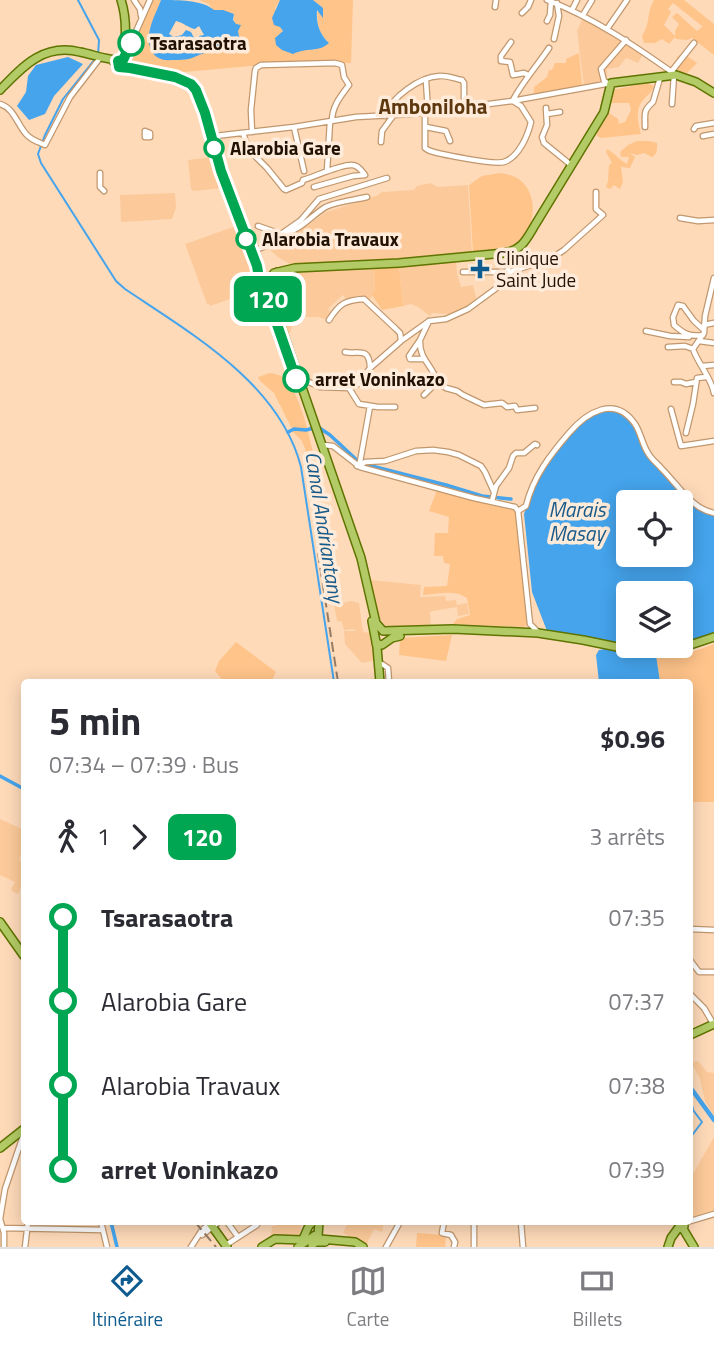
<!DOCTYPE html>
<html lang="fr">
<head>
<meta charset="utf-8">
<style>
  body { margin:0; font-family:"Titillium Web",sans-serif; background:#f7f7f7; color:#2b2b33; height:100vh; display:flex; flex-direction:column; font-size:26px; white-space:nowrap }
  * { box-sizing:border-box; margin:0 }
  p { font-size:23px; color:#7c7c81 }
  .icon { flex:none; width:38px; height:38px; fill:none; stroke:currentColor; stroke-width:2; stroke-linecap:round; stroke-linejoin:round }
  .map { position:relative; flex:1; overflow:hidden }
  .sheet { position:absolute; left:21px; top:679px; width:672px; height:546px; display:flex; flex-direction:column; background:#fff; border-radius:7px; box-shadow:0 4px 18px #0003 }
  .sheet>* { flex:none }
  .badge { padding:0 14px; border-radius:10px; font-size:24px; line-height:46px }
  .buttons { position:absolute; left:616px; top:490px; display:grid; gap:14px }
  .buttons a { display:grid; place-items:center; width:77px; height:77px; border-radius:7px; background:#fff; box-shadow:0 4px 18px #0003; font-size:35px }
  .map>.badge { position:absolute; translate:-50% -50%; box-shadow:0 0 0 4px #fff }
  .legs { display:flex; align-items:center; gap:10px; height:77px; padding:0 28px; font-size:23px }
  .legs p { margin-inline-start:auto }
  .summary { display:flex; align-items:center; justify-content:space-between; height:119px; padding:0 28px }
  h1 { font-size:38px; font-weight:700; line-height:52px }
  ul { padding:0 28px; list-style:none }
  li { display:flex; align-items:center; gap:24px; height:84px; font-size:26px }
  li i { display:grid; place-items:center; width:10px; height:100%; margin:0 9px; background:currentColor }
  li i::after { content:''; width:18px; height:18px; margin:-9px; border:5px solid; border-radius:50%; background:#fff }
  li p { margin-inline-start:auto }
  li:first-child i { background:linear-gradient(#0000 50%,currentColor 0) }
  li:last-child i { background:linear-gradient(currentColor 50%,#0000 0) }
  .tabs { display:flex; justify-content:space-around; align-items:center; height:98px; border-top:2px solid #e1e1e2; background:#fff; font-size:19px; color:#7c7c81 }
  .tabs a { display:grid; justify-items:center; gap:4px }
  .tabs .current { color:#0e5b8f }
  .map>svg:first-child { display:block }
  .built { fill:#fcca9a }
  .green { fill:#ffc48a; fill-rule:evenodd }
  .water { fill:#45a4ec; fill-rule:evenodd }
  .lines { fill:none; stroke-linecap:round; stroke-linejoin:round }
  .stream { stroke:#45a4ec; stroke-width:2 }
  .canal { stroke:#45a4ec; stroke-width:3.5 }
  .river { stroke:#45a4ec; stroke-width:4.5 }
  .minor-casing { stroke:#c1976e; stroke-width:7 }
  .major-casing { stroke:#5f7401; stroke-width:10 }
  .minor { stroke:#fff; stroke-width:4.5 }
  .major { stroke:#b3cb66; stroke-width:7 }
  .rail { stroke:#967c64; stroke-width:2; stroke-dasharray:10 5; stroke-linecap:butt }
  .line-1-casing { stroke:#fff; stroke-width:16 }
  .line-1 { stroke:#00a651; stroke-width:10 }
  .stop-1-dot { fill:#fff; stroke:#00a651; stroke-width:3.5 }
  .poi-dot { fill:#0e5b8f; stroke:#feebda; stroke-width:2.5 }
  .labels { text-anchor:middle; stroke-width:7; stroke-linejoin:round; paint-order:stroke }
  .stop-label { font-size:19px; font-weight:bold; fill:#201103; stroke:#feebda; text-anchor:start }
  .poi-label { font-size:19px; fill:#201103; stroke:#feebda; text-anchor:start }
  .neighbourhood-label { font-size:21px; font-weight:bold; fill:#5d380f; stroke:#feebda }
  .water-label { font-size:21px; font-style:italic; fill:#185b8a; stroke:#feebda }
</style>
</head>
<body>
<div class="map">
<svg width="714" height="1247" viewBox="0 0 714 1247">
  <rect width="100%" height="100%" fill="#fedab9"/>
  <path class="built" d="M583,18L643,54L638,63L626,58L619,67L607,69V80L584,86L577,31Z
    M213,157L223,188L193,191L191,189L188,160Z
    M430,183L438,187L468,185L472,253L426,260L324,265H292L279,258L268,248L286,236L308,225L326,212L376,196L382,192L414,190L417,186Z
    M175,193L176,208L172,219L121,222L120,195Z
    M236,226L259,289L210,306L209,304H207L185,244Z
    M456,260L457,273L461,287L473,285L477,302L448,316L447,314L432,313L430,316L418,307L411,304L403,306L399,266Z
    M374,267L375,291L369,301L346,299L343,295L328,309L332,313L328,320L318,317H305L294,320L290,333L287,332L276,302L287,298L286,295L287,294L282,278L287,276L288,272Z
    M370,580L421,585L420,597L445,596L446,601L456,600L457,605L467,603L469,614L458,616L457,607L433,611L430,612L431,628L389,630L381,626L377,620Z
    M351,601L359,603L363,632L372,633L376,660L362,663L345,644L344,631H357L352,629L344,630L342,622L337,621L334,605Z
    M0,819L24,830V847L19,860L24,863V880L18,894L13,892L11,889L15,882L0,875Z
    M698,1061L707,1072L714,1073V1116L705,1101L700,1079L691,1062Z
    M714,1137V1212L690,1220V1179Z
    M287,1222H301L300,1238L275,1235L271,1237L272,1226H276L277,1225H286Z
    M348,1222H384L382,1232L374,1229L366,1246L343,1233Z"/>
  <path class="green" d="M150,0H161L149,31L194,57C204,50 217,50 229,52L240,42C238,33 233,23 234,14L223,11L213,10L209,4L199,0H280L275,8L283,32L302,49L313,50L329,43C319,33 316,23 318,9L323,17V8L313,0H353L351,63L261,65L173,73L127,62L125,60Z
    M654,0H684L714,24V55L692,38L687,40L676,39L675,37L669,44L662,39L655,43H644L642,36C651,22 646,14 654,0ZM673,3L702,26H703L697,31L677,13L672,17L679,24L675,31V36L664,25L671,12L668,9Z
    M579,53L582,85L580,87L534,96V87L547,77L549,70H552L555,63H566V59Z
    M683,53L697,63L687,73L674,71L677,57Z
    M647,83L654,86C651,94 648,94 643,100C635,109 638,123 641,134L601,138L597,136C596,129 604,117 609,113L618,119L619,124L625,122L631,110L629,103H611L612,90Z
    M637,141H649L657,143C657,149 658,153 652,157L644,153L637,155L630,153L635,157L630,168L621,167L623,182L620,189L614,185L610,189L606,187L608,181L609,165L612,163L606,152L607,149C615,153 619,160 627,164L629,157H621L620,152L628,145Z
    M500,173C507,174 515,176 520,180C537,194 535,218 526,235C524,240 521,245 516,248C509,252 482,252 473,253L469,185L482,176Z
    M399,266L403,306L382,310L372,295L375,290L374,267Z
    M270,373C276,374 281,375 285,379C300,393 309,436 314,456L307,454L302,441L294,433L274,393L260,381L258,377Z
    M437,490L486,503L512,507L517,516L528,624L524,627L453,624L457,619L470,615L467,598C454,589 438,594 423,595L424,587L447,586L450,564L444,563L443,556H434L435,533H448L449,517L429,511Z
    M452,635L446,661L399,655L400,638Z
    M236,642L276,672L271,682H224L215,671L219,661Z
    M714,644V802H690V682H660L656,655C681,656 692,653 714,644Z
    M417,1233L446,1235L445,1247H416Z"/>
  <path class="water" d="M161,0C178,0 203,0 214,10H223L234,14L233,20L236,24L241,25L238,31L240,42L229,53C213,49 206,52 192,58C186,60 177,60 171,60C163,61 156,58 152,52C143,35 155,16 161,0ZM176,21C185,23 188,28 195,29L199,26L204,35L199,36L195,40L191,32L186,30L182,35L174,37L169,34Z
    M280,0H313L323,8V18L317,10C316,23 319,34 329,43C318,53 307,47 293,54L282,50L276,45L275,38L283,31L280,27L274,25L272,18Z
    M68,57L83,64L54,96L45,114L29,120L17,106L26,92L28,76L36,65Z
    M609,410L620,411L636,426L645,450L698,507L714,515V635L681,645V593H628V646L589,637L547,631L532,592L524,514L535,483L555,453L581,423L600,412ZM628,502H681V555H628Z
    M605,649L634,655H656L660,682H599L596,655L599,650Z"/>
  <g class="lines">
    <path class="stream" d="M78,0L99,40L98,55
      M95,59L63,99L45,135L38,154L41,163L116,281L125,289C192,334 280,384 301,467L334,682
      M690,1096L693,1110L702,1122L690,1138"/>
    <path class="canal" d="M288,432L294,429L306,430L318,427L330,435L360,463L446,485L482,496L511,499
      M0,776L24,789
      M111,1222L117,1247"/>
    <path class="river" d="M690,1087L714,1120"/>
    <defs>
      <path id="minor" d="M134,0L140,9L141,16
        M547,0C594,18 635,46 676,75
        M495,7L496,0
        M572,10L577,0
        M522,13L528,7L531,0
        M583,15L592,0
        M547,21L550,15L551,1
        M607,29L627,0
        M554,39L559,16L557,3
        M511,42L501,56V61L510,62L513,75L524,73L528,75
        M126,54L150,0
        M671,72L694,43
        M426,81L428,111
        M606,82L604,81L601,69L626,40
        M513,100C523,81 537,66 549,48
        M0,104C14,108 17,124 26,134C31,140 38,142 45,145L70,97L100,58
        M672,104L674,75
        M546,108L547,125L542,137L544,143L571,165
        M425,112V148L428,150C437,154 495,165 504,162C519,157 528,135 531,122L521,106L513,101
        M547,114L560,112
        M385,116C391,97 420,77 439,76C447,75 455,79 462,80L464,83V106
        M294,127L304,171
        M426,127L446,131L450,141
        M645,127C645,113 643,111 653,102L660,78
        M694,129L696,126L714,123
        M145,131L150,133V137H145Z
        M252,132L251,110L255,71L256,68L261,65L335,63L342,65L344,77L349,85C341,96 332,106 332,121
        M243,133L247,145L250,151L267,168L284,189L286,190L302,183L303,180C314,177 341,164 352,165C358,165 362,171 365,175L353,176L314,187
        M215,136L294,127L356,117L412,114L512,101L611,83
        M703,136L714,134
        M381,142L382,131L393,116
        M327,171L330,121
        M100,173V187L104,191
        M680,218L698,221L714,220
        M258,226L281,234L301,220L319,199L387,178
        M279,238L281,234C300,231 309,218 324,208C333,202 355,200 367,197
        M256,250L268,245L280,244L282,241L280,238L275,239L276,244
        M463,272H510L552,258L564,250L603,215L596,209V192
        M714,278L705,316L704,333L693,349C698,364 711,377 714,393
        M329,320C339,304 345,300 364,299L396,329L400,333L401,340
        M704,325L714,323
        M646,331L670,336L689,337
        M703,335C690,337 684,334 674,325L673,317L678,305L683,306L694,321L704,330
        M420,340C419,360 433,365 437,382L446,388L457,391L463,395L484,405L502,403L507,407L515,406L517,410L535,408
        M699,341L714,343
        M668,347L685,346L693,349
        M345,352C358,355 369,346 370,367
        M424,359H410L409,356L420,340L429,321
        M702,366L714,365
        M300,378L320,387L349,388L358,384L370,368L401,341L429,321L446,319L468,309L498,287C506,281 511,261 510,252
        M674,382H681L686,384L696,382
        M349,388L359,404L378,407H395
        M424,395L437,382
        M671,409L681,446L714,441
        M686,433L693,404L697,378L706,377
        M323,445L333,446L360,467L474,498L515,507L518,511L530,624L537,631
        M357,466L360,462L370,406
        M360,466L365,462L385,461L416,451L433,450L448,452L459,455L481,466L485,472L494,492
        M492,501L496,486L509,468L513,456L516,453H524L535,444L537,445
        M518,511L526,506C533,477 550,455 569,433C587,412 615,395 635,424C641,433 642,444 648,453C651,459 658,464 662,469C674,481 685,498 699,507C704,510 709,512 714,513
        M382,664L388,668L389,682
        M690,929L714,930
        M690,960L699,972H714
        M690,994L704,1008L714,1025
        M101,1222L107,1247
        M227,1222L238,1237
        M444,1222L442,1233L451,1235L455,1242L454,1247
        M521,1222L523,1247
        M684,1223L714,1214
        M3,1228L103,1230
        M202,1235L219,1222
        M226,1245L257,1225L258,1222
        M4,1247V1233L0,1219L5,1189L23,1136
        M25,1247L28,1222
        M191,1247L202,1230L212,1222
        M386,1247L400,1222
        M474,1247V1222"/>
      <path id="major" d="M121,0C127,18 126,41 123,60
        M112,60L120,67H130L179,78L191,84L196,90L205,113L218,163L257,266L259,278L264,288
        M0,90C23,66 44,43 80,52C95,55 109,61 123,60
        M277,272L267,279V286L361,558L376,623L383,631L453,629L538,633L583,640L627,649L648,651L681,648L714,637
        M274,273L295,268L399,263L504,253C522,250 526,240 535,225L604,112L611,83L676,75L696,82L714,93
        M372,621L377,647L380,682
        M376,643L382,645L392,638L400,636
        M0,922L24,956
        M690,1035L714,1024
        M0,1148L24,1129
        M209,1222L227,1247
        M319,1222L318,1236L320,1239L355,1242L363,1247
        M682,1227L694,1247
        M312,1245L316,1242H325
        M262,1247L275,1239L302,1240C307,1234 306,1226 313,1222
        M298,1247L318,1233
        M668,1247L671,1238L679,1227L684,1226L683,1222"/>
    </defs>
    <use href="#minor" class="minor-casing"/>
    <use href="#major" class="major-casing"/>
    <use href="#minor" class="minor"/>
    <use href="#major" class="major"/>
    <path class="rail" d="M318,538V553L338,682
      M195,1222L216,1247"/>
  </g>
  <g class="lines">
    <defs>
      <path id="line-1" d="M131,43L123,60L118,61L119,67L130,68L175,77L191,84L196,90L205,113L221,171L257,266L259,278L264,287L296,379"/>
    </defs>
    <use href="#line-1" class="line-1-casing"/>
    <use href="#line-1" class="line-1"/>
  </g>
  <g class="stop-1-dot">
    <circle cx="131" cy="43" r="12"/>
    <circle cx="214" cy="148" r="9"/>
    <circle cx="246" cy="239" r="9"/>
    <circle cx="296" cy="379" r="12"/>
  </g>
  <path class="poi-dot" d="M476.5 258.5h7v7h7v7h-7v7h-7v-7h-7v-7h7z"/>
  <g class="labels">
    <g class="stop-label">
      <text x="150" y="50">Tsarasaotra</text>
      <text x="230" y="155">Alarobia Gare</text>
      <text x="262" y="246">Alarobia Travaux</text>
      <text x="315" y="386">arret Voninkazo</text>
    </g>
    <g class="poi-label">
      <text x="496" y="265">Clinique<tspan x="496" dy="22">Saint Jude</tspan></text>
    </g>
    <g class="neighbourhood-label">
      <text x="433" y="114">Amboniloha</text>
    </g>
    <g class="water-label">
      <text x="577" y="517">Marais<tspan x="577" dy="24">Masay</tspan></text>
      <text transform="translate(324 527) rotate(81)" y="7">Canal Andriantany</text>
    </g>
  </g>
</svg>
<div class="buttons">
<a><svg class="icon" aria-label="locate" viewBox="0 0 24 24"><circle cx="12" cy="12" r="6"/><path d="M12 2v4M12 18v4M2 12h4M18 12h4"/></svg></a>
<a><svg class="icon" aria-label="layers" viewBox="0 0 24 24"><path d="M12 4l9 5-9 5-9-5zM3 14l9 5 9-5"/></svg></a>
</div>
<b class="badge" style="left:268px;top:299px;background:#00a651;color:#fff">120</b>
<section class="sheet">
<div class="summary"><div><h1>5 min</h1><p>07:34 – 07:39 · Bus</p></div><b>$0.96</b></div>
<div class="legs"><svg class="icon" aria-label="walk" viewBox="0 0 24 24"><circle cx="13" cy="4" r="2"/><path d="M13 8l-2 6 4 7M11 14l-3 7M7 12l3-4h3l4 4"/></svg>1<svg class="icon" aria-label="forward" viewBox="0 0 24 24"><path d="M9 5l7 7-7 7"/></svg><b class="badge" style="background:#00a651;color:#fff">120</b><p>3 arrêts</p></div>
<ul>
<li><i style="color:#00a651"></i><b>Tsarasaotra</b><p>07:35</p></li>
<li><i style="color:#00a651"></i><span>Alarobia Gare</span><p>07:37</p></li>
<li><i style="color:#00a651"></i><span>Alarobia Travaux</span><p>07:38</p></li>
<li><i style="color:#00a651"></i><b>arret Voninkazo</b><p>07:39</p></li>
</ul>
</section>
</div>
<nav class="tabs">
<a class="current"><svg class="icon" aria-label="directions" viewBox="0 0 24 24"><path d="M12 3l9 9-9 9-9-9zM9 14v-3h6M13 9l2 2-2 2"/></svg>Itinéraire</a>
<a><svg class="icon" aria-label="map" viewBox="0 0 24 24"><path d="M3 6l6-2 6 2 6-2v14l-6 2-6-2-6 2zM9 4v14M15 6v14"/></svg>Carte</a>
<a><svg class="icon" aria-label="tickets" viewBox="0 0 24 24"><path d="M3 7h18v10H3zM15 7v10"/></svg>Billets</a>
</nav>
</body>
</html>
